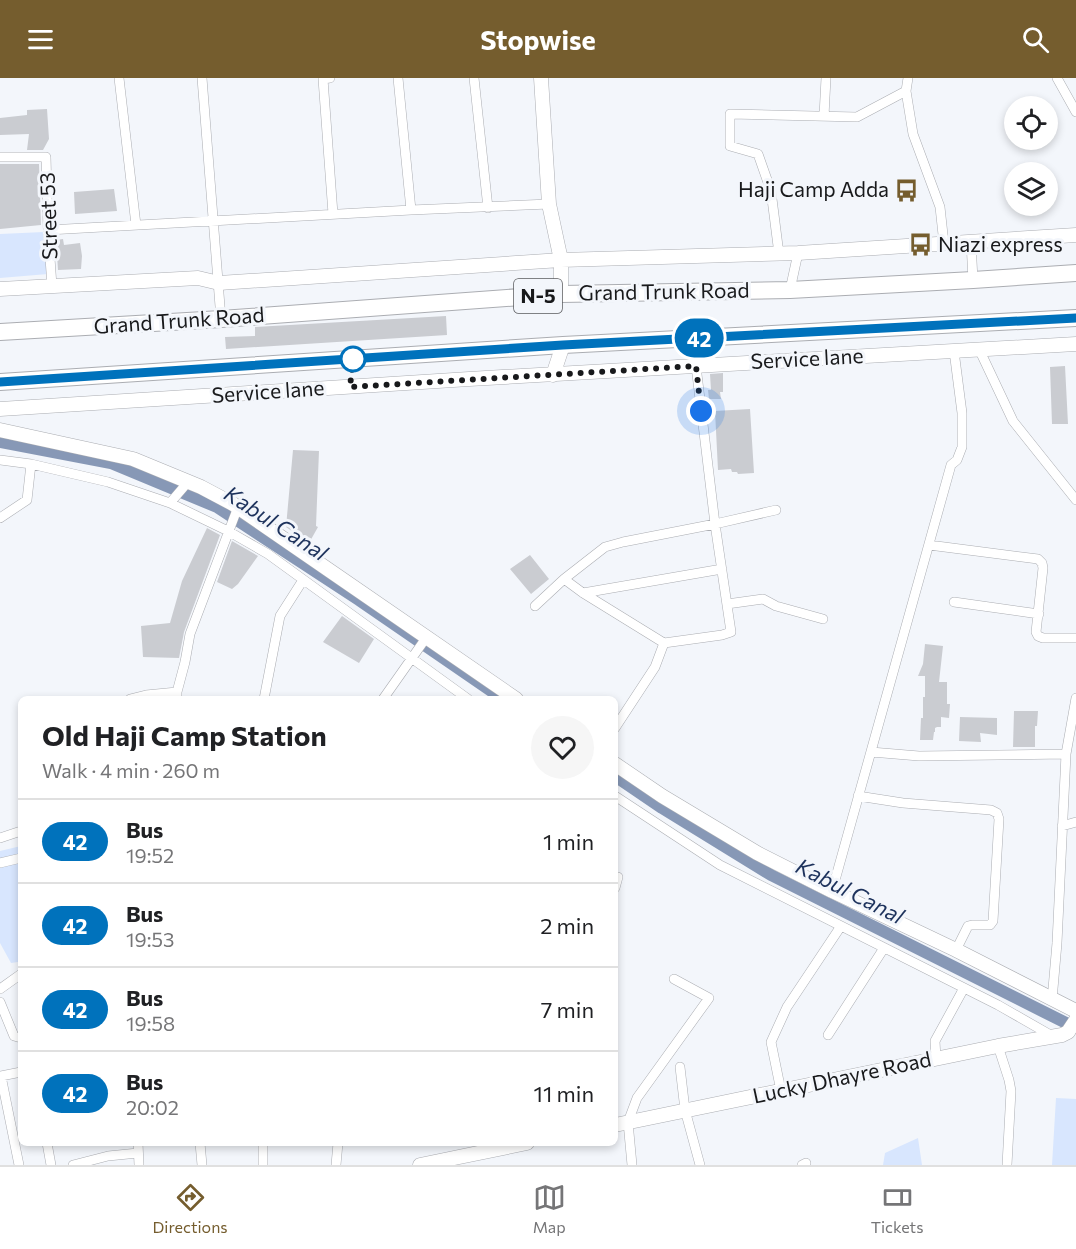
<!DOCTYPE html>
<html lang="en">
<head>
<meta charset="utf-8">
<style>
  body { margin:0; font-family:Commissioner,sans-serif; background:#f6f6f6; color:#202124; height:100vh; display:flex; flex-direction:column; font-size:22px; white-space:nowrap }
  * { box-sizing:border-box; margin:0 }
  p { font-size:20px; color:#757577 }
  .icon { flex:none; width:33px; height:33px; fill:none; stroke:currentColor; stroke-width:2; stroke-linecap:round; stroke-linejoin:round }
  .map { position:relative; flex:1; overflow:hidden }
  .side { position:absolute; left:18px; top:618px; width:600px; height:450px; display:flex; flex-direction:column; background:#fff; border-radius:9px; box-shadow:0 3px 9px #0003 }
  .side>* { flex:none }
  .badge { padding:0 12px; border-radius:20px; font-size:21px; line-height:39px }
  .controls { position:absolute; left:1004px; top:18px; display:grid; gap:12px }
  .controls a { display:grid; place-items:center; width:54px; height:54px; border-radius:50%; background:#fff; box-shadow:0 3px 9px #0003; font-size:30px }
  .you { position:absolute; width:30px; height:30px; margin:-15px; border:4px solid #fff; border-radius:50%; background:#1a73e8; box-shadow:0 0 0 9px #1a73e833 }
  .map>.badge { position:absolute; translate:-50% -50%; box-shadow:0 0 0 3px #fff }
  .round { display:grid; place-items:center; flex:none; width:63px; height:63px; border-radius:32px; background:#f6f6f6 }
  .summary { display:flex; align-items:center; justify-content:space-between; height:102px; padding:0 24px }
  h1 { font-size:28px; font-weight:700; line-height:45px }
  ul { padding:0; list-style:none }
  li { display:flex; align-items:center; gap:18px; height:84px; padding:0 24px; border-top:2px solid #e0e0e0 }
  li div { flex:1 }
  li b { display:block; font-size:22px }
  li em { font-style:normal }
  li .badge { min-width:66px; font-weight:700; text-align:center }
  header { display:flex; justify-content:space-between; align-items:center; height:78px; padding:0 24px; background:#755d2e; color:#fff; font-size:27px; font-weight:700 }
  .dock { display:flex; justify-content:space-around; align-items:center; height:84px; border-top:2px solid #e0e0e0; background:#fff; font-size:16px; color:#757577 }
  .dock a { display:grid; justify-items:center; gap:3px }
  .dock .on { color:#755d2e }
  .map>svg:first-child { display:block }
  .green { fill:#d8e6fe }
  .lines { fill:none; stroke-linecap:round; stroke-linejoin:round }
  .canal { stroke:#8798b6; stroke-width:12 }
  .building { fill:#caccd1 }
  .street-casing { stroke:#abadb2; stroke-width:10 }
  .secondary-casing { stroke:#abadb2; stroke-width:15 }
  .highway-casing { stroke:#abadb2; stroke-width:18 }
  .street { stroke:#fff; stroke-width:9 }
  .secondary { stroke:#fff; stroke-width:14 }
  .highway { stroke:#fff; stroke-width:16 }
  .line-casing { stroke:#fff; stroke-width:14 }
  .line { stroke:#0072bc; stroke-width:9 }
  .walk { stroke:#18191b; stroke-width:6; stroke-dasharray:0 10.8 }
  .stop-dot { fill:#fff; stroke:#0072bc; stroke-width:3 }
  .labels { text-anchor:middle; stroke-width:6; stroke-linejoin:round; paint-order:stroke }
  .shield { fill:#f3f6fb; stroke:#5a5b5e; stroke-width:1.5 }
  .shield-label { font-size:20px; font-weight:bold; fill:#18191b }
  .poi-label { font-size:21px; fill:#18191b; stroke:#f3f6fb; text-anchor:end }
  .street-label { font-size:21px; fill:#18191b; stroke:#f3f6fb }
  .water-label { font-size:22px; font-style:italic; fill:#1d325c; stroke:#f3f6fb }
</style>
</head>
<body>
<header><svg class="icon" aria-label="menu" viewBox="0 0 24 24"><path d="M4 6h16M4 12h16M4 18h16"/></svg>Stopwise<svg class="icon" aria-label="search" viewBox="0 0 24 24"><circle cx="10" cy="10" r="6"/><path d="M15 15l6 6"/></svg></header>
<div class="map">
<svg width="1076" height="1087" viewBox="0 0 1076 1087">
  <rect width="100%" height="100%" fill="#f3f6fb"/>
  <path class="green" d="M44,154L48,196L0,200V156Z
    M21,768V890L18,884L11,885L0,865V773Z
    M1056,1020L1076,1021V1087H1052Z
    M918,1060L922,1087H883L885,1075Z"/>
  <g class="lines">
    <path class="canal" d="M0,364L111,385L217,429L359,522L503,621
      M615,698L662,730L771,797L1076,950"/>
  </g>
  <path class="building" d="M47,31L49,61L43,72H27L29,56L0,57V40L27,37V32Z
    M0,86H39L41,147L0,151Z
    M114,111L117,133L75,136L74,114Z
    M63,161L64,167L80,165L82,178L81,191L58,192L56,162Z
    M446,238L447,257L226,271L225,259L255,258V249Z
    M1065,288L1068,346H1052L1050,289Z
    M723,295V314H720L721,321H709L708,312H711L710,296Z
    M750,331L754,395L738,396L737,394H732L731,391L718,392L715,333Z
    M293,372L319,373L316,448L318,449L309,465L286,449Z
    M207,450L220,457L184,554L179,580L143,579L141,548L170,545L182,503Z
    M232,463L258,478L238,506L232,511L217,504Z
    M530,477L549,501L531,516L510,491Z
    M342,538L374,561L359,585L323,564Z
    M925,566L943,568L939,604H947V626H950L949,640L941,639V649H937L935,650V654H934L933,662H920L921,640H923V619H925V598H918L923,586Z
    M1014,633H1038L1037,648H1035V669H1013Z
    M960,639L997,640V657L980,655L981,664L959,663Z"/>
  <g class="lines">
    <defs>
      <path id="street" d="M119,0L136,147
        M202,0L221,241
        M330,0L323,1L333,136
        M398,0L411,132
        M474,0L488,130
        M1057,0L1076,34
        M906,13L913,56L940,129L944,166
        M824,38L826,0
        M0,79H46L48,152L52,208
        M48,152L411,132L549,126
        M971,164L973,202
        M779,176L771,113L758,76L730,68V36L857,39L906,13L908,0
        M790,212L798,175
        M979,271L1013,343L1076,422
        M0,382L31,386L27,422L0,440
        M31,386L108,404L170,425L228,453L268,476L468,621
        M170,425L188,404
        M929,467L1038,481L1042,485L1043,490L1036,554L1038,558L1043,560H1076
        M583,515L722,491
        M954,524L1039,536
        M727,526L763,521L776,528L823,541
        M535,528L564,501
        M664,565L583,515L564,501L605,469L623,464L715,446L776,432
        M130,621L146,617L177,614
        M177,621V614L185,584L190,556L238,429
        M264,621L280,538L303,502
        M383,621L426,560
        M615,650L655,589L664,565L722,557L731,554L715,446L696,288
        M871,674L919,678L1066,676
        M615,718L720,787L998,927L1054,959
        M858,718L903,725L991,732L997,735L999,741L993,843L990,847H972L968,848L956,872
        M1062,748L1076,744
        M0,760L21,753
        M0,785L21,780
        M615,810L618,799
        M832,813L951,387L957,382L962,369V335L954,273
        M0,911L21,896
        M1052,922L1057,865L1066,676L1076,620
        M0,924L14,958L21,960
        M828,957L884,870
        M998,968L1009,1002L1011,1013L1007,1087
        M936,981L935,963L964,910
        M680,989L685,1032L700,1087
        M781,1013L771,964L787,929L841,848
        M47,1065L51,1087
        M138,1065L139,1087
        M200,1065L202,1087
        M263,1065V1087
        M19,1087L1,998L21,994
        M73,1087L108,1078L138,1075
        M336,1087L338,1065
        M632,1087L628,1044L637,1020L709,920L674,901
        M802,1087L806,1085"/>
      <path id="secondary" d="M541,0L549,126L561,182V216
        M0,211L198,200L219,205L561,182L798,175L1076,157
        M553,297L563,267
        M0,331L469,301L1076,266
        M0,352L133,381L201,409L233,426L516,621
        M615,686L662,718L757,775L832,813L956,872L1076,933
        M615,1047L998,968L1062,957L1068,954L1076,942
        M420,1087L527,1065"/>
      <path id="highway" d="M0,254L221,241L561,216L790,212L973,202L1076,195
        M0,304L563,267L1076,240"/>
    </defs>
    <use href="#street" class="street-casing"/>
    <use href="#secondary" class="secondary-casing"/>
    <use href="#highway" class="highway-casing"/>
    <use href="#street" class="street"/>
    <use href="#secondary" class="secondary"/>
    <use href="#highway" class="highway"/>
  </g>
  <g class="lines">
    <defs>
      <path id="line" d="M0,304L563,267L1076,240"/>
    </defs>
    <use href="#line" class="line-casing"/>
    <use href="#line" class="line"/>
    <path class="walk" d="M353,281L350,309L696,288L701,333"/>
  </g>
  <defs>
    <symbol id="bus-bare" viewBox="-9 -9 18 18"><path d="M-5-6H5V4H4V6H2V4H-2V6H-4V4H-5ZM-3.5-4V0h7V-4ZM-3.5 1.2v1.5H-2V1.2ZM2 1.2v1.5H3.5V1.2Z" fill="#755d2e" stroke="#f3f6fb" stroke-width="2.5" paint-order="stroke"/></symbol>
  </defs>
  <g fill-rule="evenodd">
    <use href="#bus-bare" x="890" y="96" width="33" height="33"/>
    <use href="#bus-bare" x="904" y="150" width="33" height="33"/>
  </g>
  <circle class="stop-dot" cx="353" cy="281" r="12"/>
  <g class="labels">
    <rect class="shield" x="514" y="201" width="48" height="34" rx="4.5"/>
    <g class="shield-label">
      <text x="538" y="225">N-5</text>
    </g>
    <g class="poi-label">
      <text x="889" y="119">Haji Camp Adda</text>
      <text x="938" y="174" text-anchor="start">Niazi express</text>
    </g>
    <g class="street-label">
      <text transform="translate(49 138) rotate(-92)" y="7">Street 53</text>
      <text transform="translate(664 214) rotate(-1)" y="7">Grand Trunk Road</text>
      <text transform="translate(179 243) rotate(-4)" y="7">Grand Trunk Road</text>
      <text transform="translate(807 281) rotate(-3)" y="7">Service lane</text>
      <text transform="translate(268 314) rotate(-4)" y="7">Service lane</text>
      <text transform="translate(842 1000) rotate(-12)" y="7">Lucky Dhayre Road</text>
    </g>
    <g class="water-label">
      <text transform="translate(276 445) rotate(33)" y="8">Kabul Canal</text>
      <text transform="translate(850 813) rotate(27)" y="8">Kabul Canal</text>
    </g>
  </g>
</svg>
<div class="controls">
<a><svg class="icon" aria-label="locate" viewBox="0 0 24 24"><circle cx="12" cy="12" r="6"/><path d="M12 2v4M12 18v4M2 12h4M18 12h4"/></svg></a>
<a><svg class="icon" aria-label="layers" viewBox="0 0 24 24"><path d="M12 4l9 5-9 5-9-5zM3 14l9 5 9-5"/></svg></a>
</div>
<div class="you" style="left:701px;top:333px"></div>
<b class="badge" style="left:699px;top:260px;background:#0072bc;color:#fff">42</b>
<section class="side">
<div class="summary"><div><h1>Old Haji Camp Station</h1><p>Walk · 4 min · 260 m</p></div><a class="round"><svg class="icon" aria-label="heart" viewBox="0 0 24 24"><path d="M12 20l-8-8c-3-5 5-10 8-4 3-6 11-1 8 4z"/></svg></a></div>
<ul>
<li><span class="badge" style="background:#0072bc;color:#fff">42</span><div><b>Bus</b><p>19:52</p></div><em>1 min</em></li>
<li><span class="badge" style="background:#0072bc;color:#fff">42</span><div><b>Bus</b><p>19:53</p></div><em>2 min</em></li>
<li><span class="badge" style="background:#0072bc;color:#fff">42</span><div><b>Bus</b><p>19:58</p></div><em>7 min</em></li>
<li><span class="badge" style="background:#0072bc;color:#fff">42</span><div><b>Bus</b><p>20:02</p></div><em>11 min</em></li>
</ul>
</section>
</div>
<nav class="dock">
<a class="on"><svg class="icon" aria-label="directions" viewBox="0 0 24 24"><path d="M12 3l9 9-9 9-9-9zM9 14v-3h6M13 9l2 2-2 2"/></svg>Directions</a>
<a><svg class="icon" aria-label="map" viewBox="0 0 24 24"><path d="M3 6l6-2 6 2 6-2v14l-6 2-6-2-6 2zM9 4v14M15 6v14"/></svg>Map</a>
<a><svg class="icon" aria-label="tickets" viewBox="0 0 24 24"><path d="M3 7h18v10H3zM15 7v10"/></svg>Tickets</a>
</nav>
</body>
</html>
